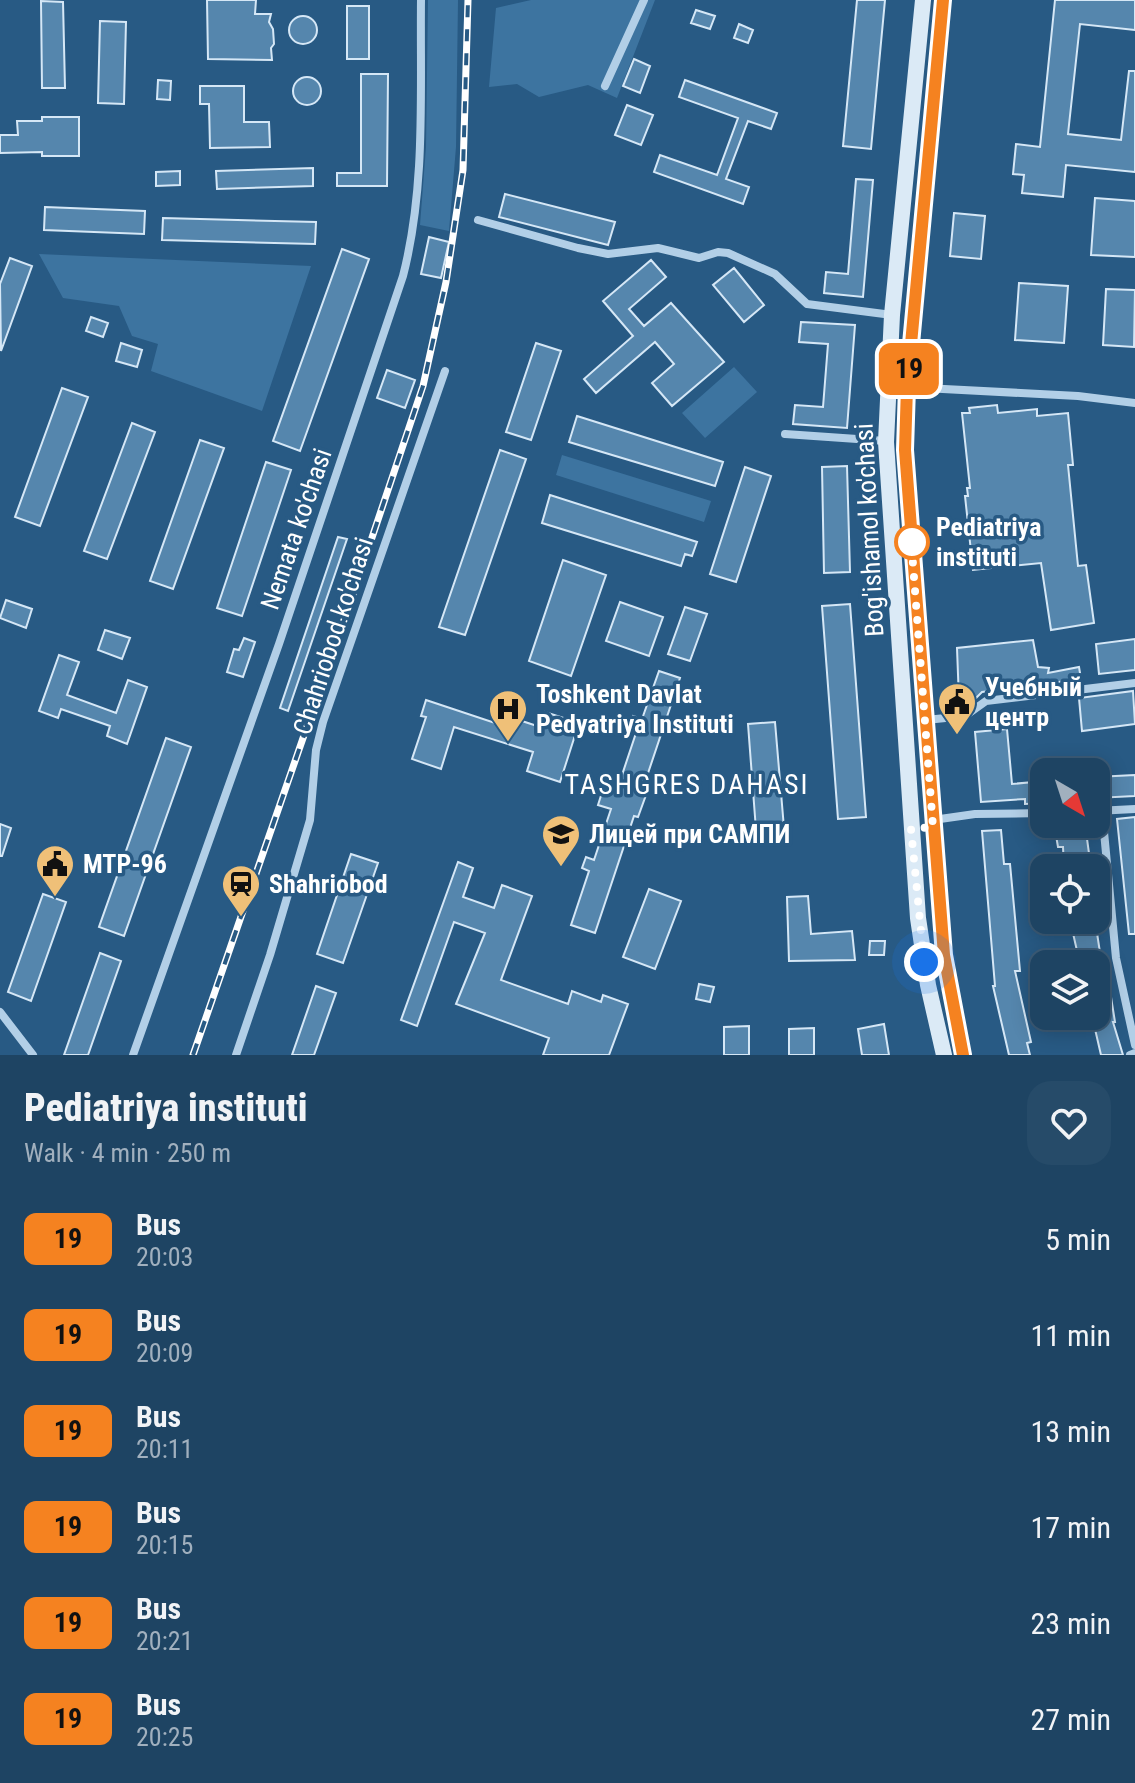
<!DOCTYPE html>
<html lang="en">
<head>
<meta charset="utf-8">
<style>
  body { margin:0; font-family:"Roboto Condensed",sans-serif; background:#264b69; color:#f1f3f6; height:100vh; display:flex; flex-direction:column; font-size:30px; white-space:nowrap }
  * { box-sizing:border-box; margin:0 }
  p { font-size:26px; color:#a1b0be }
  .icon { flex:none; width:44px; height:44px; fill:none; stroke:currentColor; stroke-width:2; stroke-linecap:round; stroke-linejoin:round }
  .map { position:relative; height:1055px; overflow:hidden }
  .details { display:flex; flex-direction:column; background:#1e4463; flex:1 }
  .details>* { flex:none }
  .badge { padding:0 16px; border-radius:12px; font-size:28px; line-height:52px }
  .needle { width:52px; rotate:141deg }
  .controls { position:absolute; left:1030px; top:758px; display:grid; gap:16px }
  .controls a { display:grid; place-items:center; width:80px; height:80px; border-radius:16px; background:#1e4463; box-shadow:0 4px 20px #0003,0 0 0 2px #3c5c78; font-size:40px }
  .you { position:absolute; width:40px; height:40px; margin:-20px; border:6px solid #fff; border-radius:50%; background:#1a73e8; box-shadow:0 0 0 12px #1a73e833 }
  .map>.badge { position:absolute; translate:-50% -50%; box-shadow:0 0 0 4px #fff }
  .round { display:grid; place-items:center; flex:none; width:84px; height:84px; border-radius:24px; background:#264b69 }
  .head { display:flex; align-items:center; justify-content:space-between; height:136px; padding:0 24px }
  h1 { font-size:38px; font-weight:800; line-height:60px }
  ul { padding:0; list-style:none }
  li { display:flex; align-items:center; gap:24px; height:96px; padding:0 24px }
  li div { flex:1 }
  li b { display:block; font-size:30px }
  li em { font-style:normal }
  li .badge { min-width:88px; font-weight:700; text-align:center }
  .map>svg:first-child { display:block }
  .green { fill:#3d74a0 }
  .building { fill:#5586ad; stroke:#d5e7f6; stroke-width:2 }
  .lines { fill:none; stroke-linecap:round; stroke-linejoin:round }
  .street { stroke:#b2cfe7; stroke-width:8 }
  .secondary { stroke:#dbeaf6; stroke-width:16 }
  .rail-casing { stroke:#fff; stroke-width:7 }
  .rail { stroke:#285a84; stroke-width:4; stroke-dasharray:12; stroke-linecap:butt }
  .line-casing { stroke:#fff; stroke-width:18 }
  .line { stroke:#f58220; stroke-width:12 }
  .walk { stroke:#fff; stroke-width:8; stroke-dasharray:0 14.4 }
  .stop-dot { fill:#fff; stroke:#f58220; stroke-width:4 }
  .labels { text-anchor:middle; stroke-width:7; stroke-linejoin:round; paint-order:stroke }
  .stop-label { font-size:26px; font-weight:bold; fill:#fff; stroke:#285a84; text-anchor:start }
  .street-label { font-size:26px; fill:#fff; stroke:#285a84 }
  .poi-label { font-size:26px; font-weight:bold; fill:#fff; stroke:#285a84; text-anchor:start }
  .neighbourhood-label { font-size:28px; letter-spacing:2px; fill:#fff; stroke:#285a84 }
</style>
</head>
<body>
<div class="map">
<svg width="1135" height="1055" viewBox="0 0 1135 1055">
  <rect width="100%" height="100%" fill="#285a84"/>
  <path class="green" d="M428,0H458L456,147L449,231L420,225L426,147Z
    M531,0H655L617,98L588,85L539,97L517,84L489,87L496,8Z
    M39,254L311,266L262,411L151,371L158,344L132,336L119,306L63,298Z
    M734,367L757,392L705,438L682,413Z
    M562,455L711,501L704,522L556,475Z"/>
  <path class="building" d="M207,0H256L255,14H271L269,22L273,29L274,44L271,48L272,60L208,59Z
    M857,0H885L871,149L843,146Z
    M1055,0H1135V30L1080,24L1068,134L1121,140L1129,71H1135V172L1066,165L1063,197L1022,193L1024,175L1013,174L1016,144L1040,147Z
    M41,1L63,2L65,88H42Z
    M347,6H369V59H347Z
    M696,10L715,16L710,29L691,23Z
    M289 30a14 14 0 1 1 28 0a14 14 0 1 1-28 0Z
    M100,21L126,22L124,104L98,103Z
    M739,24L753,30L748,43L734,38Z
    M634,59L650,66L640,93L623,86Z
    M361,74H388L387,186H337V173H361Z
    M293 91a14 14 0 1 1 28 0a14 14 0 1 1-28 0Z
    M158,80L171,81L170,100L157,99Z
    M685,80L777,113L771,129L748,121L726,179L749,187L743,204L654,172L660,155L717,175L738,118L679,97Z
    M200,86H244V122H269L270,147L210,148L209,104H200Z
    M627,105L653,115L641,145L615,135Z
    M42,117H79V156H42V152L0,153V135H18L17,121H42Z
    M313,168V186L217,189L216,171Z
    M180,171V185L156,186V172Z
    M856,179L873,180L863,297L824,293L826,272L848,274Z
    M505,194L615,222L608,245L499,217Z
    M1095,198L1135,201V257L1091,255Z
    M45,207L145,211L144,234L44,230Z
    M954,213L985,216L981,259L950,256Z
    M163,218L316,222L315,244L162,240Z
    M429,237L449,242L441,278L421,274Z
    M342,249L369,259L300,451L273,441Z
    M10,258L32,266L1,351L0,284Z
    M651,260L666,277L629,309L644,326L671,303L724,362L672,406L652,383L674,364L655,342L596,393L584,379L633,336L603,301Z
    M734,268L764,305L744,322L713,285Z
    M1019,283L1068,286L1064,343L1015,340Z
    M1106,289L1135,290L1134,347L1103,345Z
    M91,317L108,323L103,337L86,331Z
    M801,322L855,325L847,428L793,424L795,405L823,407L828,344L799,342Z
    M121,343L142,350L137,367L116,361Z
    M536,343L561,351L531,440L506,432Z
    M387,370L415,380L405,408L377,398Z
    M62,388L88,397L40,526L15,517Z
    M997,405L998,413L1037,409V416L1068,413L1073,465H1068L1078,566L1086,565L1094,623L1051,630L1041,563L973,570L965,496H968L967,488H970L962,413H970L969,408Z
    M577,416L723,462L715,486L569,442Z
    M132,423L155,432L107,559L84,551Z
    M200,440L224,448L173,589L150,581Z
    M500,450L526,459L465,635L439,627Z
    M266,462L291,470L242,616L217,608Z
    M847,466L850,572L824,573L822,467Z
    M745,467L771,476L736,582L710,574Z
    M550,495L697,542L692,556L685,554L681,566L542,523Z
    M338,537L347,539L288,711L280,708Z
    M563,560L606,575L571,676L529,661Z
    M6,600L32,609L26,628L0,618Z
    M620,602L663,617L649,656L606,641Z
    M850,604L866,817L838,819L822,606Z
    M685,607L707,614L690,661L668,654Z
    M105,630L130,638L122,659L98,650Z
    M244,638L255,642L243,677L227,672L234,649L239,650Z
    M1135,639V670L1099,674L1096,644Z
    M1033,640L1038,667L1049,668L1048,673L1079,667L1081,679L982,692L976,698L959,701L957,648Z
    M59,655L79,662L67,695L116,713L128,680L147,687L127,744L107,736L110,726L61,709L58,718L39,711Z
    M659,671L680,678L641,794L646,795L638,817L634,816L595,933L571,925L589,871L582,868L586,857L594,860L611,809L598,805L605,783L618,787L636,733L628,731L633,716L642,719Z
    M1133,691L1135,724L1082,731L1079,698Z
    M426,700L495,723L498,713L540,727L545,712L579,723L560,782L527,771L533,752L454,727L441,769L412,759L426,717L421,716Z
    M775,722L784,828L756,830L748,724Z
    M1007,729L1012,784L1044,781V803L1025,804V799L981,802L975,732Z
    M166,738L191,747L124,936L99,927Z
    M1135,775V796L1096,798V777Z
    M1135,817V934H1129L1117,819Z
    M0,824L11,828L2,856H0Z
    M1054,824H1085L1091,868H1064L1063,847H1058Z
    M1001,830L1004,864H1010L1020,971H1015L1031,1042L1027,1043L1030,1055H1009L993,986H995L982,831Z
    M351,854L378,863L343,963L317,954Z
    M458,862L473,868L463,897L494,908L502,885L532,896L501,980L568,1004L572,991L601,1002L603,995L628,1004L609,1055H543L549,1038L456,1004L485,933L454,922L417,1026L401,1020Z
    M649,889L681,901L655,969L623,957Z
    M43,894L66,902L31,1001L8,992Z
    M808,896L811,934L852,931L855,960L789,961L787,897Z
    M1070,920H1095L1101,959L1109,998L1111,997L1115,1022H1113L1123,1055H1101L1092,1016H1096V960L1080,964Z
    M870,941H885L884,955H869Z
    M100,953L121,961L88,1055H64Z
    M699,984L714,987L710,1002L696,999Z
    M316,986L336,993L314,1055H292Z
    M884,1024L889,1055H862L858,1029Z
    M749,1026V1055H724V1027Z
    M814,1028V1055H789V1029Z"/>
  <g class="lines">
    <path class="street" d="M605,86L644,0
      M478,220L578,248L608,254L658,248L699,258L718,252L728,253L775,274L807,304L892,315
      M905,387L1078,396L1135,403
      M785,434L886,441
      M926,720L965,716L986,701L1135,683
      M1096,811L1135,809
      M1102,811L1116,958L1135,1045
      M933,820L975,814L1044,813
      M0,1012L33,1055
      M133,1055L279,644L403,276C426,187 420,92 421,0
      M236,1055L270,955L310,820L316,750L323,722L445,371
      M1130,1055L1135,1053"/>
    <path class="secondary" d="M923,0L892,315L886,442L918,918L928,985L944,1055
      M943,0L907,387L905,450L944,955L963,1055"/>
    <defs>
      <path id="rail" d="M193,1055L352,597L423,386L446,282L463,170L468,0"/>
    </defs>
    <use href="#rail" class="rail-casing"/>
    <use href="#rail" class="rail"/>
  </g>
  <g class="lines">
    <defs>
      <path id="line" d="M943,0L907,387L905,450L944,955L963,1055"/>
    </defs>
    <use href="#line" class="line-casing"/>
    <use href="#line" class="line"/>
    <path class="walk" d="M912,542L911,538L933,827L911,829L924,962"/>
  </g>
  <defs>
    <symbol id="civic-pin" viewBox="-11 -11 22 30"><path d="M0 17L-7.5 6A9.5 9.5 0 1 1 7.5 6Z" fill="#efc078" stroke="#285a84"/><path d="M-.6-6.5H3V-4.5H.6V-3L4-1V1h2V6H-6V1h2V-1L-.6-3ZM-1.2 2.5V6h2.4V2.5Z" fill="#111"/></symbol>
    <symbol id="hospital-pin" viewBox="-11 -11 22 30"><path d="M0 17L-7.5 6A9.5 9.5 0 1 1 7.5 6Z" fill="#efc078" stroke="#285a84"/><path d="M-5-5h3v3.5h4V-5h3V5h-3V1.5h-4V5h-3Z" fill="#111"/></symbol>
    <symbol id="university-pin" viewBox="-11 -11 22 30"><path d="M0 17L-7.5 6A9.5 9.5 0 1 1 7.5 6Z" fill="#efc078" stroke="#285a84"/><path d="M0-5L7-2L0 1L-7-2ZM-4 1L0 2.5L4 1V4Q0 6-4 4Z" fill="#111"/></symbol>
    <symbol id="station-pin" viewBox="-11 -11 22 30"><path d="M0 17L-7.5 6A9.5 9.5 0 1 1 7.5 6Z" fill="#efc078" stroke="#285a84"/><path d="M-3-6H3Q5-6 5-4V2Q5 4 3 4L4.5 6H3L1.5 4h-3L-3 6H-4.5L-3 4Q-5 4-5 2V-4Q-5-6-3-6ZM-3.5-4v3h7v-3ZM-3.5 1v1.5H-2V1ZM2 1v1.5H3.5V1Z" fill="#111"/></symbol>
  </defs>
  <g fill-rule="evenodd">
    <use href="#civic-pin" x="935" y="680" width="44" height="60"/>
    <use href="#hospital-pin" x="486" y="687" width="44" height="60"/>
    <use href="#university-pin" x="539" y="812" width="44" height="60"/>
    <use href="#civic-pin" x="33" y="842" width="44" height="60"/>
    <use href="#station-pin" x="219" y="862" width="44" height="60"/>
  </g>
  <circle class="stop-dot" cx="912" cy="542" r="16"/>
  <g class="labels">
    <g class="stop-label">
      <text x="936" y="536">Pediatriya<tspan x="936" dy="30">instituti</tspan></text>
    </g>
    <g class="street-label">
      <text transform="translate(296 529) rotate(-71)" y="9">Nemata ko'chasi</text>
      <text transform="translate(869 530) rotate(-93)" y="9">Bog'ishamol ko'chasi</text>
      <text transform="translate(333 636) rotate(-72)" y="9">Chahriobod ko'chasi</text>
    </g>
    <g class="poi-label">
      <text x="985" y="696">Учебный<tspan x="985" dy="30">центр</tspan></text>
      <text x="536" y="703">Toshkent Davlat<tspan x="536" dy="30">Pedyatriya Instituti</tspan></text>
      <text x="589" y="843">Лицей при САМПИ</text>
      <text x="83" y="873">MTP-96</text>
      <text x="269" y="893">Shahriobod</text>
    </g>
    <g class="neighbourhood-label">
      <text x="687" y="794">TASHGRES DAHASI</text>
    </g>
  </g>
</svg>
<div class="controls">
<a><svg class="needle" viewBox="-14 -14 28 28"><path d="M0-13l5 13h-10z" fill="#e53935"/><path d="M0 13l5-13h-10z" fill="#a1b0be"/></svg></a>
<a><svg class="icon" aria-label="locate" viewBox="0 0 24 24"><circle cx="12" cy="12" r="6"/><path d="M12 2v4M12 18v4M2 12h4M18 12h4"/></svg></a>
<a><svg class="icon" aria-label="layers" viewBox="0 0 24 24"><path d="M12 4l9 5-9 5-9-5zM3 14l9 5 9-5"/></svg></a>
</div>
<div class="you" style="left:924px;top:962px"></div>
<b class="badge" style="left:909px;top:369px;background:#f58220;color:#111">19</b>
</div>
<section class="details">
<div class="head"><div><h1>Pediatriya instituti</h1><p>Walk · 4 min · 250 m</p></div><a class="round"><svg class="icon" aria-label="heart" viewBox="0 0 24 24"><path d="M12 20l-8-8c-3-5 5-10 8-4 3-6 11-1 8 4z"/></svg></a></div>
<ul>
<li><span class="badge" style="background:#f58220;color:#111">19</span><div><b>Bus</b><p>20:03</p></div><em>5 min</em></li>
<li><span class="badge" style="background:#f58220;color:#111">19</span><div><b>Bus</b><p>20:09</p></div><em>11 min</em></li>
<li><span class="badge" style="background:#f58220;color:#111">19</span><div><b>Bus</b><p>20:11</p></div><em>13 min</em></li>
<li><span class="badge" style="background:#f58220;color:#111">19</span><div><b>Bus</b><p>20:15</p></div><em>17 min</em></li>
<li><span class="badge" style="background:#f58220;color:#111">19</span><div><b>Bus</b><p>20:21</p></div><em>23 min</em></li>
<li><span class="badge" style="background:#f58220;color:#111">19</span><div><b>Bus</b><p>20:25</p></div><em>27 min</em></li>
</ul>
</section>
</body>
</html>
